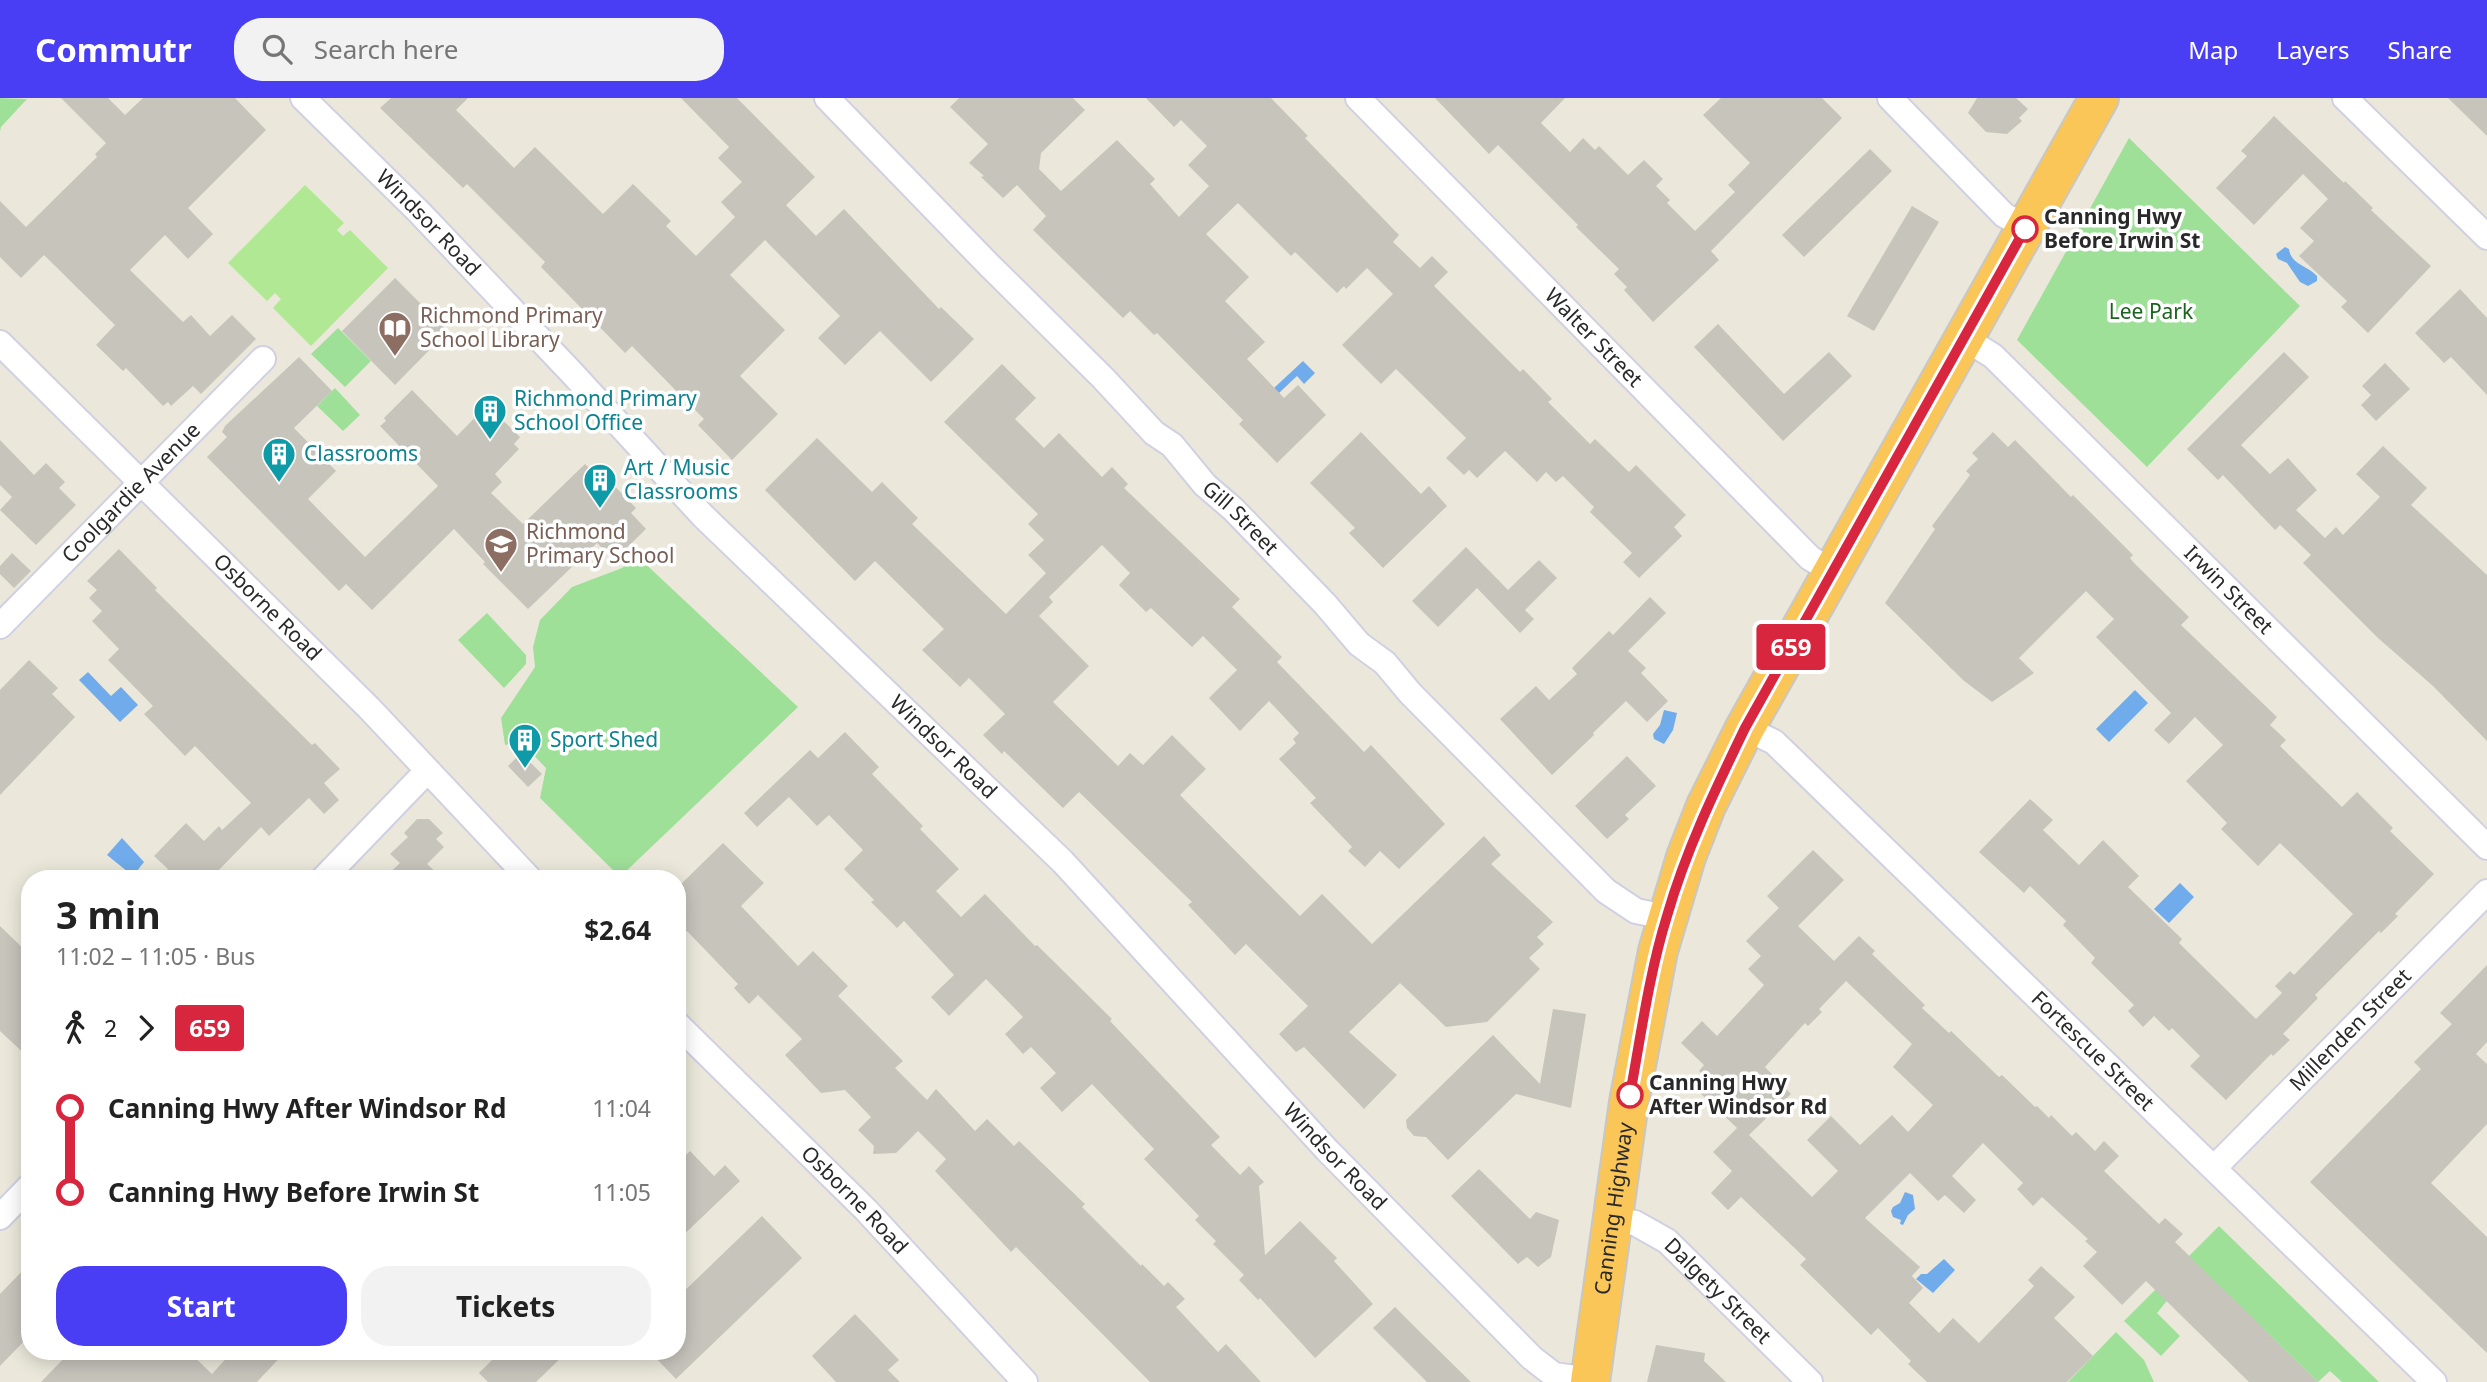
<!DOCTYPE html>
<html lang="en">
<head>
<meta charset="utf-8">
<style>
  body { margin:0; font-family:"Noto Sans",sans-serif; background:#f2f2f2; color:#222; height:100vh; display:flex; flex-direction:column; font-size:26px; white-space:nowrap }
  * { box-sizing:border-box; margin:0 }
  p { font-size:23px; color:#767676 }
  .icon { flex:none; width:38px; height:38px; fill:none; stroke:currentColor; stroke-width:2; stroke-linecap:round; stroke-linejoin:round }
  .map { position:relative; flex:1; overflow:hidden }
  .drawer { position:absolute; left:21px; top:772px; width:665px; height:490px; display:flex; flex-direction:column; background:#fff; border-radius:28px; box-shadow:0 4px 18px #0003 }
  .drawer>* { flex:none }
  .badge { padding:0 14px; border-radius:5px; font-size:24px; line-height:46px }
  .map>.badge { position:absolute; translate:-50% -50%; box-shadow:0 0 0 4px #fff }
  .legs { display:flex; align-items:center; gap:10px; height:77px; padding:0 35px; font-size:23px }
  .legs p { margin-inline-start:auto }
  .summary { display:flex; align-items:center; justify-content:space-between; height:119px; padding:0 35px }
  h1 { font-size:38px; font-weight:700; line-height:52px }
  .action { display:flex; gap:14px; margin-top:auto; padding:14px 35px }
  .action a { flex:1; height:80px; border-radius:28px; background:#4a3ef5; color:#fff; font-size:28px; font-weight:700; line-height:80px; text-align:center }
  .action a+a { background:#f2f2f2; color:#222 }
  ul { padding:0 35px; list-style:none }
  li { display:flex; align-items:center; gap:24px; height:84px; font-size:26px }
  li i { display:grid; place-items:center; width:10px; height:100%; margin:0 9px; background:currentColor }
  li i::after { content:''; width:18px; height:18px; margin:-9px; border:5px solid; border-radius:50%; background:#fff }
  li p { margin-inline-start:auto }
  li:first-child i { background:linear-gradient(#0000 50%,currentColor 0) }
  li:last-child i { background:linear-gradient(currentColor 50%,#0000 0) }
  header { display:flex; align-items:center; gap:42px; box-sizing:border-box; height:98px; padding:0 35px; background:#4a3ef5; color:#fff }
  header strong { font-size:33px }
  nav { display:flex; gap:38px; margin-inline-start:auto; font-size:24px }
  .search { width:490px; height:63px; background:#f2f2f2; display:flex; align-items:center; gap:18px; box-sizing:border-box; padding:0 24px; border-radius:28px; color:#767676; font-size:26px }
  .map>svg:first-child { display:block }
  .green { fill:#9fe099 }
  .pitch { fill:#b0e894 }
  .water { fill:#70aceb }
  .building { fill:#c6c4bb; fill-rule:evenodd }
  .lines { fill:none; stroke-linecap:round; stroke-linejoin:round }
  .street-casing { stroke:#d1d0e2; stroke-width:28 }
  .highway-casing { stroke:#c7c7c7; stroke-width:42 }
  .street { stroke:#fff; stroke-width:24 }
  .highway { stroke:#fac657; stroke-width:38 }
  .line-1-casing { stroke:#fff; stroke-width:16 }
  .line-1 { stroke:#d7263d; stroke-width:10 }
  .stop-1-dot { fill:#fff; stroke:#d7263d; stroke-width:3.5 }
  .labels { text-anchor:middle; stroke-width:7; stroke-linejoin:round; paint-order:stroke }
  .stop-label { font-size:21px; font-weight:bold; fill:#292929; stroke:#fff; text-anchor:start }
  .street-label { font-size:21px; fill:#292929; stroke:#fff }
  .park-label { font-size:21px; fill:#1b641e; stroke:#fff }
  .education-label { font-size:21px; fill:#785e54; stroke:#fff; text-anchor:start }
  .culture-label { font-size:21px; fill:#0d838f; stroke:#fff; text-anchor:start }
</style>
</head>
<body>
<header>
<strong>Commutr</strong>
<div class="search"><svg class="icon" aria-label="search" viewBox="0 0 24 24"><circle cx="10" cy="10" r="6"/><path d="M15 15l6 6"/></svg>Search here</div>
<nav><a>Map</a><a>Layers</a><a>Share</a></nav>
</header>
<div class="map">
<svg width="2487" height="1284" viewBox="0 0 2487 1284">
  <rect width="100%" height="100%" fill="#ebe8db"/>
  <path class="green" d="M0,0L27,1L1,29L0,34Z
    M2129,40L2300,208L2147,369L2017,242Z
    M338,230L371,263L345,289L311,256Z
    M335,290L360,317L343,333L317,308Z
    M637,458L798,609L620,779L540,700L546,670L521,644L505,647L501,620L535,569L533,549L540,522L572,489L622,470Z
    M487,515L526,557V566L504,590L458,542Z
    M2219,1128L2379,1284H2342L2330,1273L2318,1284L2197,1166L2157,1215L2180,1238L2161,1258L2124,1223Z
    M2116,1234L2144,1262L2154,1284H2068Z"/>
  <path class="pitch" d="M305,87L344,125L337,132L343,138L350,132L388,170L311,248L273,210L281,201L275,195L267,203L228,165Z"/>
  <path class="water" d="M2285,149L2289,151C2291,167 2307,167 2317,178V183L2308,188L2300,184L2287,165L2278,161L2276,156Z
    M1303,263L1315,275L1304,286L1297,278L1279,295L1274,290Z
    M88,574L111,598L121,589L138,607L120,624L79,582Z
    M2135,592L2148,605L2109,644L2096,631Z
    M1664,612L1677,615L1673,632L1664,646L1654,641L1653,636L1660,627Z
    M122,740L144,764L133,778L107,757Z
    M2180,785L2194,799L2169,825L2154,811Z
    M1905,1094L1913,1097L1915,1111L1908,1117L1903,1127L1900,1126L1901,1122L1893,1119L1891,1113L1893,1109L1900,1105Z
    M1944,1161L1955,1172L1933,1195L1916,1181L1921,1176H1927Z"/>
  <path class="building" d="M61,0H108L125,17L143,0H235L266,32L188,110L213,136L188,161L165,137L130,172L183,224L191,217L210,238L232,217L256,241L201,296L193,288L171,308L168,304L163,308L126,270L123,273L96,247L115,227L44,157L21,180L0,159V103L26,129L97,59L95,56L106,45Z
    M391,0H468L456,12L514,70L535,49L603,116L633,86L671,123L666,128L696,158L735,119L721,104L742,84L718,60L729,49L681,0H737L815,79L786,107L816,138L844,111L939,211L941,209L974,241L931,284L880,233L845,267L818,240L840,218L765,142L730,177L785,232L740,278L778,316L732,362L698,327L704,321L632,248L625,255L541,169L545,164L467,86L463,90L380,10Z
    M959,0H1073L1085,12L1041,55L1039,71L1061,93L1117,42L1155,81L1150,86L1179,119L1209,88L1188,67L1207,48L1181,22L1174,29L1146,0H1271L1308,38L1305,40L1399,137L1393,144L1420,170L1432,158L1448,174L1434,188L1520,274L1523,271L1552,301L1548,304L1590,346L1595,341L1629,374L1636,367L1686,417L1674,429L1682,438L1639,480L1623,464L1632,455L1590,414L1594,409L1563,378L1556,384L1546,374L1537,384L1505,353L1477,380L1469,372L1464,377L1446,360L1466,340L1396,271L1381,286L1342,247L1393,196L1367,170L1346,191L1344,188L1337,195L1295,154L1291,158L1238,105L1206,136L1249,179L1225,203L1265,244L1247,261L1284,300L1298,287L1326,317L1277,365L1239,326L1243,322L1157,235L1154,237L1130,213L1123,220L1033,132L1046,118L1017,87L1003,100L981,79L984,78L969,65L988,46L950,9Z
    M1435,0H1565L1541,25L1570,54L1583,40L1595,52L1599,48L1628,77L1644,62L1663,81L1656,88L1670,102L1667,105L1695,133L1735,94L1728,87L1750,65L1703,17L1721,0H1822L1842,20L1711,153L1719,162L1653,224L1624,192L1627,189L1614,176L1619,171L1576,129L1578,127L1498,47L1489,56Z
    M1977,0H2016L2028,11L2019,20L2022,23L2007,36L1986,34L1968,15Z
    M2448,0H2487V38Z
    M2274,18L2344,85L2345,83L2373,110L2371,112L2431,168L2368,235L2341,209L2347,203L2299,158L2314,143L2300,130L2328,101L2303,76L2254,127L2216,90L2247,58L2241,53Z
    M1870,51L1892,73L1804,159L1782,137Z
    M1912,108L1939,124L1874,233L1847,218Z
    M395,180L448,233L395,287L342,233Z
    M2460,191L2487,220V297L2451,259L2444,265L2415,235Z
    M1718,226L1784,296L1829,254L1852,278L1783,343L1694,249Z
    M2284,254L2309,279L2241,347L2270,376L2288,360L2317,392L2296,412L2325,440L2336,429L2343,437L2380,399L2356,376L2383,348L2427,390L2411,407L2487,477V643L2433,588L2378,540L2303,465L2311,457L2280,427L2275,432L2223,377L2218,382L2187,351Z
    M299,259L332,293L294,330L336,373L308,401L365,459L438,388L380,328L386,323L384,320L412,292L457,338L487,307L520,339L514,346L519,351L495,376L502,384L491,395L523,426L585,366L594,375L598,371L636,410L631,415L646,431L614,462L597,445L528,511L483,466L485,464L454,431L372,512L346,486L339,493L207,359L227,339L222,334L225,328Z
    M2385,265L2410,291L2376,323L2361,307L2371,297L2362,288Z
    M1002,266L1036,300L1015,321L1044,350L1059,335L1102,379L1112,369L1128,386L1124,390L1240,501L1232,509L1282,559L1277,564L1364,654L1371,647L1445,726L1399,771L1380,753L1365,769L1348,753L1352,749L1310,705L1316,700L1279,661L1296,645L1293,641L1299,635L1269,603L1240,633L1209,600L1237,572L1203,538L1192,549L1151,510L1146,514L1119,487L1130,475L1102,447L1049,499L1053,504L1039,518L1089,568L1053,604L1118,668L1130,655L1143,667L1172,637L1206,671L1180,697L1300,818L1322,796L1372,846L1484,738L1501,757L1491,766L1553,824L1537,839L1544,846L1529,860L1540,871L1487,924L1446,929L1400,885L1349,934L1397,977L1364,1011L1304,949L1296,954L1279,936L1308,908L1246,846L1235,857L1188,807L1192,804L1079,694L1063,710L1004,653L1002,656L983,637L1005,616L969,580L960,589L922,552L944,531L875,463L855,483L765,392L817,340L872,394L882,384L918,420L912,426L1006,516L1046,475L1028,457L1044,442L1028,426L1038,416L944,324Z
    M1361,334L1421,396L1429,388L1447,408L1383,470L1349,435L1355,430L1310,385Z
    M1993,334L2008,349L2015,342L2071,399L2073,397L2133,457L2130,460L2133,464L2189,519L2181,527L2277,619L2270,627L2286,642L2280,648L2342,709L2357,694L2393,730L2390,733L2434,776L2395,816L2398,818L2381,835L2379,833L2315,897L2318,900L2283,936L2290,942L2273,958L2271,956L2226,1002L2190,968L2200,958L2172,930L2169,933L2154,918L2143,929L2128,913L2134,907L2091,865L2095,860L2063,827L2066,823L2030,788L2024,795L1979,754L2030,701L2053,722L2043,732L2079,767L2103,742L2139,778L2128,789L2182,841L2179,845L2256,921L2282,895L2275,888L2290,873L2294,877L2353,816L2280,745L2258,768L2221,731L2227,725L2186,683L2223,647L2195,619L2169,646L2154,632L2171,615L2096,539L2114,521L2086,493L2019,560L2034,575L1992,604L1963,582L1885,505L1935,431L1932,428L1970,377L1966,373L1978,361L1972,355Z
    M0,342L34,377L46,365L65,384L59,390L76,407L36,447L0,412L12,399L0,387Z
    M1466,449L1508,492L1539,462L1557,480L1525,512L1534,521L1520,535L1477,490L1438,529L1412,503Z
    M119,451L157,490L155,492L312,647L315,645L340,671L324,685L339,702L324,716L309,700L269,738L261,729L211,780H159L168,771L154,758L186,725L204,743L219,728L222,732L251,705L195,648L185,658L144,616L153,608L108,562L119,551L92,523L102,513L89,500L97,492L87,483Z
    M12,455L31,473L14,490L0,476V468Z
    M1650,499L1666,515L1628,553L1646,570L1641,575L1668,603L1647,624L1626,603L1593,635L1594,637L1552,677L1500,621L1536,588L1549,602L1577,576L1572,570L1609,533L1613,537Z
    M29,562L58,590L52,596L75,619L0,697V592Z
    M845,634L879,669L872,676L923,728L920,731L959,771L936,793L961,819L985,796L1035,848L1037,847L1112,921L1110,923L1220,1039L1211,1047L1240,1077L1249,1068L1264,1084L1259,1088L1265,1157L1300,1123L1337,1160L1334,1163L1373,1206L1315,1260L1260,1200L1258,1202L1239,1182L1244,1177L1213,1146L1216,1143L1195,1122L1199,1118L1144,1061L1154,1051L1092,986L1062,1014L1040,990L1056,975L1031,949L1023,956L1005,936L1023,919L986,881L949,918L931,899L954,877L904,823L897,830L871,804L874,802L844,771L863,752L829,717L817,728L789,699L757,729L744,715L810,652L818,660Z
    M521,655L542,676L528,689L508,668Z
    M1627,658L1656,688L1625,717L1629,721L1607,741L1575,708Z
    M417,721H429L443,735L436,741L444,749L427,766L442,780H384L400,765L390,756L408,739L404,735Z
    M723,745L764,785L741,808L798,868L813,853L848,888L838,898L903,963L895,970L927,1002L936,991L975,1033L987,1021L1014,1048L1019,1043L1085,1106L1082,1109L1141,1168L1142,1166L1164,1188L1168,1184L1185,1201L1176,1209L1218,1254L1226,1246L1261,1284H1150L1016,1149L1011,1154L935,1073L946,1061L918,1033L896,1055L873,1056L874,1048L858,1032L871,1019L845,992L821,995L785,957L802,941L758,897L749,906L734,890L738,886L687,833L677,842V790Z
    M1813,752L1844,782L1798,828L1834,863L1859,838L1875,853L1872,856L1925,907L1922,910L1949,935L1951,933L1999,979L2002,977L2035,1009L2037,1008L2049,1020L2051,1017L2072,1038L2076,1034L2095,1053L2104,1043L2119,1058L2104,1073L2159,1126L2165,1120L2183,1136L2175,1144L2318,1284H2249L2146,1183L2122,1207L2083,1168L2097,1154L2085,1143L2088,1141L2042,1099L2033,1108L2017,1091L2023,1085L1983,1045L1952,1078L1976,1102L1964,1115L1945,1097L1938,1103L1910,1075L1865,1120L1920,1169L1912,1178L1923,1190L1909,1205L1939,1235L1953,1220L1979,1245L2034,1188L2028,1182L2041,1168L2075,1199L2054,1220L2093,1258L2067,1284H1927L1908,1266L1911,1263L1878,1230L1871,1237L1800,1167L1806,1161L1741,1099L1728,1112L1711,1095L1732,1073L1713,1054L1737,1030L1697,992L1707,981L1699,973L1704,967L1681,945L1702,923L1717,938L1764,887L1748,871L1761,858L1746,843L1779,810L1767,798ZM1846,883L1912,946L1893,969L1933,1007L1908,1034L1892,1017L1860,1047L1831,1018L1807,1042L1838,1073L1812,1099L1749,1037L1791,996L1765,969L1805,925L1808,928L1822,914L1819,911Z
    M0,828L30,857V961L0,933Z
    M2487,867V944L2476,956L2487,966V1026L2431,1085L2487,1139V1255L2310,1084L2421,971L2414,964L2452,926L2440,915Z
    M1553,911L1586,916L1571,1010L1516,996L1448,1062L1426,1039L1414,1038L1407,1030L1406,1022L1493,937L1540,986Z
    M690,1053L714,1078L725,1067L740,1083L677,1143V1065Z
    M1479,1071L1530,1121L1536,1114L1559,1122L1551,1159L1538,1169L1527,1159L1518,1166L1451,1098Z
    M762,1118L802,1160L676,1281L649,1253H677V1200Z
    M30,1165V1237L0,1268V1196Z
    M1395,1209L1422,1236L1471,1284H1427L1373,1230Z
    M855,1216L899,1262L888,1272L900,1284H836L812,1258Z
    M1656,1247L1705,1255L1704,1263L1726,1284H1647Z
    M71,1253H188L212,1276L233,1253H286L257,1284H41Z
    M501,1253H568L536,1284H488L479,1275Z"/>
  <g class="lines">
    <defs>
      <g id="street">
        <path id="s1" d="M303,0L419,114L572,275L703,418L1063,764L1327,1052L1532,1260L1554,1277L1590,1282"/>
        <path id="s2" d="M827,0L988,166L1103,280L1154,335L1172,347L1205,387L1233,411L1325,506L1359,546L1385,565L1410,595L1606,793L1636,813L1666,819"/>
        <path id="s3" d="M1358,0L1810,460L1833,474"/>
        <path d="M1890,0L2004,117L2026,129"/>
        <path d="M2345,0L2487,139"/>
        <path id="s4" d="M1964,240L1993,258L2487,749"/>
        <path id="s5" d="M0,245L369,610L529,780"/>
        <path id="s6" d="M0,528L263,261"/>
        <path id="s7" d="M1745,630L1774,644L2434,1284"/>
        <path d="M324,780L427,673"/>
        <path id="s8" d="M677,926L866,1112L1025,1284"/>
        <path id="s9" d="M2214,1070L2487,794"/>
        <path d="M0,1119L30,1088"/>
        <path id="s10" d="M1613,1122L1635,1125L1667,1143L1810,1284"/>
      </g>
      <g id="highway">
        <path id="s11" d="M1590,1284L1629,1004L1658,853L1686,759L1706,708L1745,630L2099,0"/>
      </g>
    </defs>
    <use href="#street" class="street-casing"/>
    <use href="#highway" class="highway-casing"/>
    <use href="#street" class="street"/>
    <use href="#highway" class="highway"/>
  </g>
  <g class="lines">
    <defs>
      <path id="line-1" d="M1630,997C1641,937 1649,876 1667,818C1686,752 1715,692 1745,630L2025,131"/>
    </defs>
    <use href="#line-1" class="line-1-casing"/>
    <use href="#line-1" class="line-1"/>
  </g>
  <defs>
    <symbol id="library-pin" viewBox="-11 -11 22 30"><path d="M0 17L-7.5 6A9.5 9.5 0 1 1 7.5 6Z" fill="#8d6e63" stroke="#fff"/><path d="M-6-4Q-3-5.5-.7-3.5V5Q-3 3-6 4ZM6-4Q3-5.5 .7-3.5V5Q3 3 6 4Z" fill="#fff"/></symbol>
    <symbol id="building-pin" viewBox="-11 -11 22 30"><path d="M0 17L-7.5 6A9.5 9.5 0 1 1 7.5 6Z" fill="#0f9aa8" stroke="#fff"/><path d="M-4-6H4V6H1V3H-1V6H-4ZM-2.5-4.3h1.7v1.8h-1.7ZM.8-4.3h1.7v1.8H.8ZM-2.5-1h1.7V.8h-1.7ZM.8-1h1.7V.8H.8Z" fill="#fff"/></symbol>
    <symbol id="school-pin" viewBox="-11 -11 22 30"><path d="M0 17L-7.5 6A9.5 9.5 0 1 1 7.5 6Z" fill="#8d6e63" stroke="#fff"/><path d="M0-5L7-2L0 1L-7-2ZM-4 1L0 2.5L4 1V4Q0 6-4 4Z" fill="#fff"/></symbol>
  </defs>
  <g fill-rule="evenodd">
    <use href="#library-pin" x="376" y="211" width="38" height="52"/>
    <use href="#building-pin" x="471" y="294" width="38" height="52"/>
    <use href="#building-pin" x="260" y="337" width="38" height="52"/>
    <use href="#building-pin" x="581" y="363" width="38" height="52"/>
    <use href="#school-pin" x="482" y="427" width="38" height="52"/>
    <use href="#building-pin" x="506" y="623" width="38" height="52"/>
  </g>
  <g class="stop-1-dot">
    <circle cx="2025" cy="131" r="12"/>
    <circle cx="1630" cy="997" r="12"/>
  </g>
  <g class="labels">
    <g class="stop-label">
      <text x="2044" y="126">Canning Hwy<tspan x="2044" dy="24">Before Irwin St</tspan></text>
      <text x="1649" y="992">Canning Hwy<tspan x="1649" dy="24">After Windsor Rd</tspan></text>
    </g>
    <g class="street-label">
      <text dy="7" stroke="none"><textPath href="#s1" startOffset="177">Windsor Road</textPath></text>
      <text dy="7" stroke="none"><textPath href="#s3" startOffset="336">Walter Street</textPath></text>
      <text dy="7" stroke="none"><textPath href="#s6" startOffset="187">Coolgardie Avenue</textPath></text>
      <text dy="7" stroke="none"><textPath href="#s2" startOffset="590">Gill Street</textPath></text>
      <text dy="7" stroke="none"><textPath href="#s4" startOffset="366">Irwin Street</textPath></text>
      <text dy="7" stroke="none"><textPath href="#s5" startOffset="376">Osborne Road</textPath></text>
      <text dy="7" stroke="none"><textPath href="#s1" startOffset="912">Windsor Road</textPath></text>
      <text dy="7" stroke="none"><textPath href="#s9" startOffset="194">Millenden Street</textPath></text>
      <text dy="7" stroke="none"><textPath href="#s7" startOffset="476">Fortescue Street</textPath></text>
      <text dy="7" stroke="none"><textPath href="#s1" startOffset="1479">Windsor Road</textPath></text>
      <text dy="7" stroke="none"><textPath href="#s8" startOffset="250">Osborne Road</textPath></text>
      <text dy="7" stroke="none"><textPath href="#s11" startOffset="175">Canning Highway</textPath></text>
      <text dy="7" stroke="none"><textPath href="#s10" startOffset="130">Dalgety Street</textPath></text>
    </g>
    <g class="park-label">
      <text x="2151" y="221">Lee Park</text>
    </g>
    <g class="education-label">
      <text x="420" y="225">Richmond Primary<tspan x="420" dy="24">School Library</tspan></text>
      <text x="526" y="441">Richmond<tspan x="526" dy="24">Primary School</tspan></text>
    </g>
    <g class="culture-label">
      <text x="514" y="308">Richmond Primary<tspan x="514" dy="24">School Office</tspan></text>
      <text x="304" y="363">Classrooms</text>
      <text x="624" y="377">Art / Music<tspan x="624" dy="24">Classrooms</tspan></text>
      <text x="550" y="649">Sport Shed</text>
    </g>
  </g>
</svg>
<b class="badge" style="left:1791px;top:549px;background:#d7263d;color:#fff">659</b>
<section class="drawer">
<div class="summary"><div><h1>3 min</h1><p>11:02 – 11:05 · Bus</p></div><b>$2.64</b></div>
<div class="legs"><svg class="icon" aria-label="walk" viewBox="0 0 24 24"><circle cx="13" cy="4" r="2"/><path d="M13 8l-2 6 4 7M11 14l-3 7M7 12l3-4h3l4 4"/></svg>2<svg class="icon" aria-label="forward" viewBox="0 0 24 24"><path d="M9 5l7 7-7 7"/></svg><b class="badge" style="background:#d7263d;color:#fff">659</b></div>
<ul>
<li><i style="color:#d7263d"></i><b>Canning Hwy After Windsor Rd</b><p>11:04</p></li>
<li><i style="color:#d7263d"></i><b>Canning Hwy Before Irwin St</b><p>11:05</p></li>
</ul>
<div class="action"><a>Start</a><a>Tickets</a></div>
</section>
</div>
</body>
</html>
